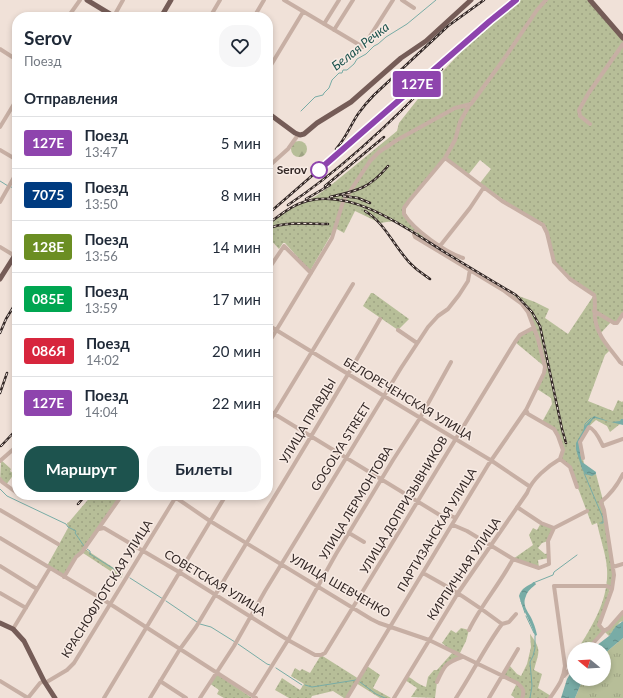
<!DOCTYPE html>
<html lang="ru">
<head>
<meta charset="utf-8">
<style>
  body { margin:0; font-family:Lato,sans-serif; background:#f6f6f7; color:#1f2937; height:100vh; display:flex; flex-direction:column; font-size:15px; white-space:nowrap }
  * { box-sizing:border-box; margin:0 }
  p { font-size:13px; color:#747a83 }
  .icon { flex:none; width:22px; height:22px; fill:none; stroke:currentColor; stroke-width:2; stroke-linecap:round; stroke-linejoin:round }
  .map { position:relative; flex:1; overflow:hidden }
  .panel { position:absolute; left:12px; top:12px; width:261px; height:488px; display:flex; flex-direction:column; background:#fff; border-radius:16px; box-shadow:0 2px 6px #0003 }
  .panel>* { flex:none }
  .badge { padding:0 8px; border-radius:3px; font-size:14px; line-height:26px }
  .needle { width:26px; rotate:288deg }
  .controls { position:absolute; left:567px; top:642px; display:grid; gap:8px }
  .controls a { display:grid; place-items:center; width:44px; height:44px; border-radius:50%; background:#fff; box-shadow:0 2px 6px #0003; font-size:20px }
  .map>.badge { position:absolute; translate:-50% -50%; box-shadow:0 0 0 2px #fff }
  h2 { padding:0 12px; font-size:15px; line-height:36px }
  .round { display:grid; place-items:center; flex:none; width:42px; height:42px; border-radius:16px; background:#f6f6f7 }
  .summary { display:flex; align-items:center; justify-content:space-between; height:68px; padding:0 12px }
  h1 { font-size:19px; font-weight:700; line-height:30px }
  .action { display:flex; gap:8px; margin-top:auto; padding:8px 12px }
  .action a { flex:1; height:46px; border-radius:16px; background:#1d534e; color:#fff; font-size:16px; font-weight:700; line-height:46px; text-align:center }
  .action a+a { background:#f6f6f7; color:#1f2937 }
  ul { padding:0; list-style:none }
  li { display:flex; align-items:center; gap:12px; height:52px; padding:0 12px; border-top:1px solid #e0e1e3 }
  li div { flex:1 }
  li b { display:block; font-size:15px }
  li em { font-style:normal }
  li .badge { min-width:44px; font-weight:700; text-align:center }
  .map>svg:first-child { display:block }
  .grass { fill:url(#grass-dots) }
  .forest { fill:url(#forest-firs) }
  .park { fill:url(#park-tufts) }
  .water { fill:url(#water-ripples) }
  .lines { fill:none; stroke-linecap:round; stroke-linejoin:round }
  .stream { stroke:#78aca6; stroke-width:1 }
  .minor { stroke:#c7afa4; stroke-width:4 }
  .major { stroke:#755c57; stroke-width:5 }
  .rail-casing { stroke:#332826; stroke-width:2.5 }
  .rail { stroke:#f8ebe4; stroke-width:1; stroke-dasharray:3; stroke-linecap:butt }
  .line-casing { stroke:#fff; stroke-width:9 }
  .line { stroke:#8e44ad; stroke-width:6 }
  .stop-dot { fill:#fff; stroke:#8e44ad; stroke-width:2 }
  .labels { text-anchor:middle; stroke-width:3; stroke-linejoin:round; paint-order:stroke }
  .stop-label { font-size:12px; font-weight:bold; fill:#332826; stroke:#f8ebe4; text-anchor:end }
  .street-label { font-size:12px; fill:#332826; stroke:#f8ebe4 }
  .water-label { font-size:13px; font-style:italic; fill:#1d534e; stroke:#f8ebe4 }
</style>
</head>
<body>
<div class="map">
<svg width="623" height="698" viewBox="0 0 623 698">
  <defs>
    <pattern id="grass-dots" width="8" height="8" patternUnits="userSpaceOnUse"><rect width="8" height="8" fill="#b7be98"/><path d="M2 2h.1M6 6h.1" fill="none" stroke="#9ea383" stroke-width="1.8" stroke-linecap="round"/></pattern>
    <pattern id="forest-firs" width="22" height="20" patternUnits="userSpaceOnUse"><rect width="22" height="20" fill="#b7be98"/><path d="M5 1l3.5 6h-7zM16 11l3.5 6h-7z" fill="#9ea383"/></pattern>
    <pattern id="park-tufts" width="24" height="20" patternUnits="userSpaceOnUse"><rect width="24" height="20" fill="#b7be98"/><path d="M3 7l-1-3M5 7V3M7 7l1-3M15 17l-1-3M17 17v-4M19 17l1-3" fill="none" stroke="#9ea383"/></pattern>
    <pattern id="water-ripples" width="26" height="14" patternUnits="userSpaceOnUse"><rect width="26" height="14" fill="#78aca6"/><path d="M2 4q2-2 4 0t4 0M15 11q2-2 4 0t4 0" fill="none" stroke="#638c87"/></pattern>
  </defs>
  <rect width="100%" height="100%" fill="#f0e1d8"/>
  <path class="grass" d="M520,0H590L623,38V314L617,323L611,322L600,334L610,350L605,355L588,401L613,411L618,400L622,402L623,401V419H621L620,424L610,432L607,426L596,420C574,438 581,450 587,474L593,475L596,474L604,504V510L614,575L599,626L604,631L623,612V621L620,622L609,636L604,631L588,649H578C593,625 609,599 607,569C606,554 600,538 597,523L592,525L570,467L560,459L563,450L554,429L542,422L552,404L551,398L537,389L545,367L515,342L520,335L533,328L528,312L513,296L516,295L535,302L549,309L545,318L568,334L594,295L570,279L554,262L543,225L524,215L480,183L491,169L480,160L468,175L445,159L403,208L414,228L426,239L460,260L458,262L394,221L380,223L355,211L344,233L335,228L310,271L285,243H283L279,249L268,237V224L287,211L316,196L330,186L397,131L399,123L425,90L479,33Z
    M371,293H373L409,319L398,330L363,306Z
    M1,460L11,469L10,471L14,474L6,485L0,481Z
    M92,495H121L64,576L47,566L68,528L67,523L69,522Z
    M541,523L554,528L548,541L542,543L538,548L545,554L549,553V558L538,560L539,568L513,559L533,545L529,535L533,528L537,530Z
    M85,549L123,574L121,578L83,553Z
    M461,628L469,630L466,641L459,655L462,657L449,662L437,682L435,698L411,697L417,688L405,680L407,676C415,680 417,684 426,687L428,677L434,670H437L453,652L442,643L451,630L456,633Z
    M530,634C542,650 539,651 534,670L542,674L538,688L551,696L550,698H515L511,695L517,683L502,675L509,665L517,674L521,676L527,664L531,647Z
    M321,655L359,679L367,666L380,675L373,688L391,698H380L356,683L347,698H344L333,691L312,696L311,698H289L275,690L282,678L300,690L304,684L291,676L295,668L300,671L302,669L310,673Z
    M216,673L252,698H224L217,694L219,690L209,683Z"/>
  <path class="forest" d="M291 149a8 8 0 1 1 16 0a8 8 0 1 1-16 0Z"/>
  <path class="park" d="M623,638V698H575L583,679H604V654Z"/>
  <path class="water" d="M594,416L611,422L620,421L621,419H623V425L595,418L593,419C581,438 577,440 582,462L596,472V474L592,476L585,474L582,469L576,449V443L584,429V427Z
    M534,582L536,584C533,587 527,591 526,596C521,607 530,613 533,622C535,626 536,631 537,635L535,636C531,622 523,611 519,596C521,588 528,586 534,582Z
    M623,621V638L604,654V649H592L609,636L616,626Z
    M574,668V679H583L575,698H561L567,679Z"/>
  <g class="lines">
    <path class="stream" d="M301,111L315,97L323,95L324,93L329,88L332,80L339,73H342L343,70H347L354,64L357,59L366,54L374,46L378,44L386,37L407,24L436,0
      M0,181L8,186
      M11,187L17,189
      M584,430L585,424L591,418
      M579,457C576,448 577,446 580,438
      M584,473L603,518V523H600
      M0,489L7,496L66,524L68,527L76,531L75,533L84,546
      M87,549L90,551V554L122,574
      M130,578L163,599
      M533,583L553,575L554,572L577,555
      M166,601L197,622
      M521,601L525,613
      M526,616L534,633
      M200,624L211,627L235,642
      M238,644L267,664L270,665
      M276,668L302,685
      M360,682L376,694L385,698
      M305,685L312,687L356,680
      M530,698L532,686L530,662L533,656L535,648V636"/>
    <path class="minor" d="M284,0L363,47L393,0
      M402,0L414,8
      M114,16L123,0
      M68,17L80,0
      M210,17L220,0
      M254,17L264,0
      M324,24L339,0
      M334,30L353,0
      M0,49L17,60
      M268,70L303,12
      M590,124L580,116L579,110L588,94L623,44
      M0,127L17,99
      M0,150L17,160
      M445,158L502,201L543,225L547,233L554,262L570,279L594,295C596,303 594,310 595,318C597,336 610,348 620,362L623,364
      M268,167L288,149L298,135
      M0,202L17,172
      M440,246L470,208L484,187
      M0,247L15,256
      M463,258C445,252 414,230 404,214V208L409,201L445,158L455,140L460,122L470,104
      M268,270L284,246L311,273
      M594,311L614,323H617L623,314
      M268,325L384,396L492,461L529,486
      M398,330L417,343
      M268,344L332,238L343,202L370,161L379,152L397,140L455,108L471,104L504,59L537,10L546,0
      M268,410L443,517L451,516L456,518
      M526,410L528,414L554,429L558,436L563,450L560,459
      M268,424L353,284
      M583,458L580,442L589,427C596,430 600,440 603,446L623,439
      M560,459L570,467L577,487
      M0,461L17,446
      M623,474C617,486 611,494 601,502L604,510L614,575L612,589L599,625L604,631L609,628L623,612
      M0,479L2,482L17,493
      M20,495L26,498
      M172,495L210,521L371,619L379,623L429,640L517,683C523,688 525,691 522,698
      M517,507L541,523L554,528
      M0,510L58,544
      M453,525L467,531L513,559L539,568L549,564L548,541L554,528L587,511
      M99,529L104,528L179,572L288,640L315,655H321L325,653L515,342L520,335L533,328
      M349,533L364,542
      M0,538L107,602L256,698
      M0,566L37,589
      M613,567L623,564
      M423,573C451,588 477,605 502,624L509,622L516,614
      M64,577L76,557L82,552L122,495
      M0,593L26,608
      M13,629L50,568
      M469,630C481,605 500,584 513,559
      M588,649L604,631
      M564,676L574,664
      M0,681L28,698
      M160,681L186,698
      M437,682C444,666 445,663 462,657
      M45,683L67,670L74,663L177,495
      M253,696L288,640L336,554L393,460L420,418L451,362
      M28,698L40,683L44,681
      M104,698L226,495
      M150,698L180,649L196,627C257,524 321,423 380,319
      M200,698L234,646L265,591L401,368L428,327L438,316L448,309L459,295L468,281L470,269
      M347,698L488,465L526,410L544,373L545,367L538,339L528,312L522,304L503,290L415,237L414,234L417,229
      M394,698L458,593L527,493C532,479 548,466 560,459
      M456,698C472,674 485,647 502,624
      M489,698L518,649
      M550,698C558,686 563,681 565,666L554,586H607L612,589"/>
    <path class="major" d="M87,0L115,17
      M590,0L623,38
      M161,17L171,0
      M268,113L295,133L300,135L304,134L317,123L351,102L401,58L426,41L471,0
      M0,279L17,252
      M0,623L13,629L24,641L44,681L55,698"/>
    <defs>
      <path id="rail" d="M336,149C346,138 350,126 358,114C363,107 368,101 374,95L448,26L484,0
        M325,186L384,137
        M268,196H269
        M343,196L358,198L370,203
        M330,197C357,191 370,188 388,166
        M306,199L330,185
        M288,205C345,167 395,119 442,69
        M365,211C383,222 391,240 404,256C411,266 420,272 430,279
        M268,214L490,21L516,0
        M268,224C280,215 292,205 307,201C355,189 407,229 446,253C469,267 492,281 516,295L532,312L540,326L562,429L566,443
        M268,229C283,221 311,224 328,224
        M0,333L6,319L17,301
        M0,393L7,373
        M1,446L17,429
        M78,504L86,495"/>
    </defs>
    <use href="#rail" class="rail-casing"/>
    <use href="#rail" class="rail"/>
  </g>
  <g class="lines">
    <defs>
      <path id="line" d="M319,170L490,21L516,0"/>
    </defs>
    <use href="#line" class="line-casing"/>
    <use href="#line" class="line"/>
  </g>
  <circle class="stop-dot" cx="319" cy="170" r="8"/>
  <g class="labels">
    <g class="stop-label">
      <text x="307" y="174">Serov</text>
    </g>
    <g class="street-label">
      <text transform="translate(408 399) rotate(31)" y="4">БЕЛОРЕЧЕНСКАЯ УЛИЦА</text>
      <text transform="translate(308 421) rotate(-59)" y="4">УЛИЦА ПРАВДЫ</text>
      <text transform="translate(341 447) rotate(-58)" y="4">GOGOLYA STREET</text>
      <text transform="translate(356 503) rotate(-59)" y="4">УЛИЦА ЛЕРМОНТОВА</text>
      <text transform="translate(404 505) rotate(-59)" y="4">УЛИЦА ДОПРИЗЫВНИКОВ</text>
      <text transform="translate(437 530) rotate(-59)" y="4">ПАРТИЗАНСКАЯ УЛИЦА</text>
      <text transform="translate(464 569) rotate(-56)" y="4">КИРПИЧНАЯ УЛИЦА</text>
      <text transform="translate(215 583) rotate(31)" y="4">СОВЕТСКАЯ УЛИЦА</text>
      <text transform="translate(340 586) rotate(30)" y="4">УЛИЦА ШЕВЧЕНКО</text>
      <text transform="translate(107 589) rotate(-58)" y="4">КРАСНОФЛОТСКАЯ УЛИЦА</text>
    </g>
    <g class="water-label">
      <text transform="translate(360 46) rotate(-38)" y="5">Белая Речка</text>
    </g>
  </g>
</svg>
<div class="controls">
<a><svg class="needle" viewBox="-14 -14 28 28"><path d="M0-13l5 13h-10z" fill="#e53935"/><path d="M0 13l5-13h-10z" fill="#747a83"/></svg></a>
</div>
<b class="badge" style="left:417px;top:84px;background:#8e44ad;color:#fff">127Е</b>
<section class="panel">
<div class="summary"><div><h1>Serov</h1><p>Поезд</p></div><a class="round"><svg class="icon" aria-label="heart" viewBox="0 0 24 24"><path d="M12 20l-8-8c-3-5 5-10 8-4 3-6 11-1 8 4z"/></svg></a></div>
<h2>Отправления</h2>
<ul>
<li><span class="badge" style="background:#8e44ad;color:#fff">127Е</span><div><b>Поезд</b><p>13:47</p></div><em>5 мин</em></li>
<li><span class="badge" style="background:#003b80;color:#fff">7075</span><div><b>Поезд</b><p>13:50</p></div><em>8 мин</em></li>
<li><span class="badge" style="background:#6b8e23;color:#fff">128Е</span><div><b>Поезд</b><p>13:56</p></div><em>14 мин</em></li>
<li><span class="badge" style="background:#00a651;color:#fff">085Е</span><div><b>Поезд</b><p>13:59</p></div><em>17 мин</em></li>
<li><span class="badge" style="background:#d7263d;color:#fff">086Я</span><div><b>Поезд</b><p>14:02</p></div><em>20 мин</em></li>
<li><span class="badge" style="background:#8e44ad;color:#fff">127Е</span><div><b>Поезд</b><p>14:04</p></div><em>22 мин</em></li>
</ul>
<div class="action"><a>Маршрут</a><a>Билеты</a></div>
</section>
</div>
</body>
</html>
